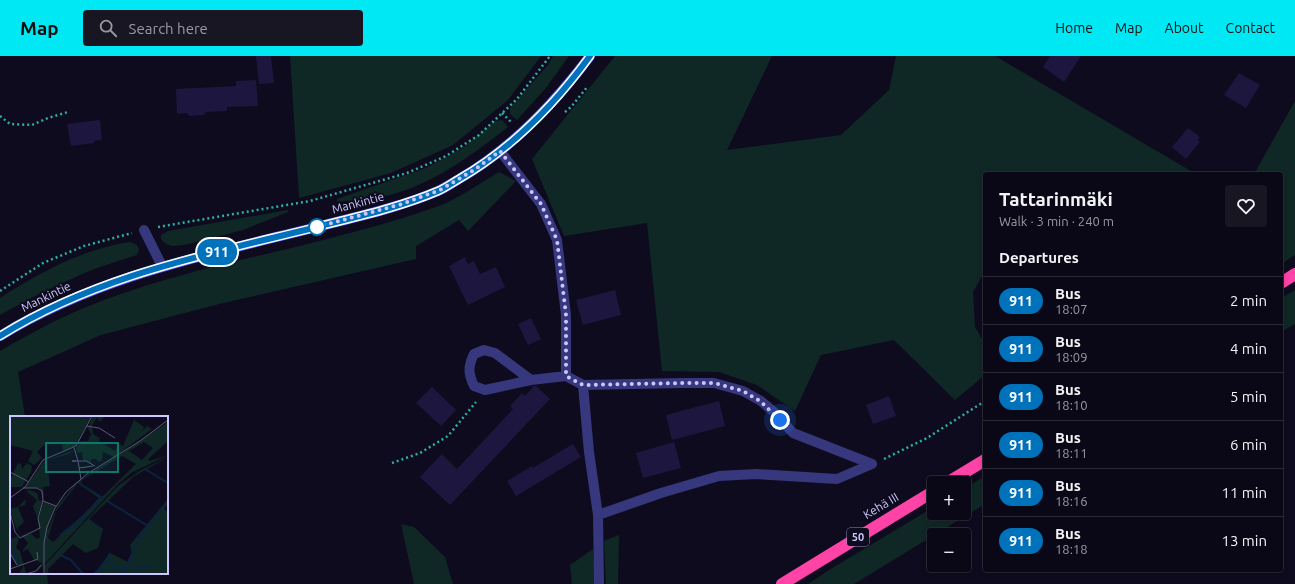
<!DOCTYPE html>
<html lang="en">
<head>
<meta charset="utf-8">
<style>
  body { margin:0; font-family:Ubuntu,sans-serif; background:#181623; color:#f1f3f6; height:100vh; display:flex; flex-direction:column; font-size:15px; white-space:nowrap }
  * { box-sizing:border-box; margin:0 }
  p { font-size:13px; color:#999aa1 }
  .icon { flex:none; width:22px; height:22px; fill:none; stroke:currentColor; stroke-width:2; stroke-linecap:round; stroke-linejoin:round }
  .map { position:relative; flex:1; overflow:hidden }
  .panel { position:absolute; left:983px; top:116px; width:300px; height:400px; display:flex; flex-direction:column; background:#0a0816; border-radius:4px; box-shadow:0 2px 6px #0003,0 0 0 1px #2a2935 }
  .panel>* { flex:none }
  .badge { padding:0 8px; border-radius:13px; font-size:14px; line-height:26px }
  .tools { position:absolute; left:927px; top:420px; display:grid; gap:8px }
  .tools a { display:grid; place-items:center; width:44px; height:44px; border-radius:4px; background:#0a0816; box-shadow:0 2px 6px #0003,0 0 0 1px #2a2935; font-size:20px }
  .you { position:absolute; width:20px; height:20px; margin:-10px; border:3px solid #fff; border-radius:50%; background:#1a73e8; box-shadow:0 0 0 6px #1a73e833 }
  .map>.badge { position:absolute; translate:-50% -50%; box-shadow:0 0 0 2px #fff }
  h2 { padding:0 16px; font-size:15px; line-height:36px }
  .round { display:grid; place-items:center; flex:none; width:42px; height:42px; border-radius:4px; background:#181623 }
  .headline { display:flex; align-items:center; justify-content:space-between; height:68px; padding:0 16px }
  h1 { font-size:19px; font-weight:600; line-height:30px }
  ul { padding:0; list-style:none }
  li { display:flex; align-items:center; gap:12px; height:48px; padding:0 16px; border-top:1px solid #2a2935 }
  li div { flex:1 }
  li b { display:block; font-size:15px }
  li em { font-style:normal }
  li .badge { min-width:44px; font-weight:700; text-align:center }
  header { display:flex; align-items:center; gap:24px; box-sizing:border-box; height:56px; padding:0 20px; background:#00e8f3; color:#111 }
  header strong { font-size:19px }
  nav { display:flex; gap:22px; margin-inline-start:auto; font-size:14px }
  .search { width:280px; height:36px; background:#181623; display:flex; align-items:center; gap:10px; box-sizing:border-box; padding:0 14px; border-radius:4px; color:#999aa1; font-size:15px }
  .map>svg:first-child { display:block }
  .green { fill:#0f2825 }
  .building { fill:#1d173f }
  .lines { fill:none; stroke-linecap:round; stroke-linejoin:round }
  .path { stroke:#2bb0a1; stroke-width:2.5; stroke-dasharray:2 3; stroke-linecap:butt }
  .lane { stroke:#36377d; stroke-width:10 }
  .secondary { stroke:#5f64ff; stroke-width:10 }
  .highway { stroke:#ff43a7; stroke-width:12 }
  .line-casing { stroke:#fff; stroke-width:9 }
  .line { stroke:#0072bc; stroke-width:6 }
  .walk { stroke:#ccc8ff; stroke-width:4; stroke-dasharray:0 7.2 }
  .stop-dot { fill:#fff; stroke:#0072bc; stroke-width:2 }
  .labels { text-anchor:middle; stroke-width:4; stroke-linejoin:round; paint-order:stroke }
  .shield { fill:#0e0b1e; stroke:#938fbc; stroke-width:1 }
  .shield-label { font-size:11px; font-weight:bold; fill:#ccc8ff }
  .street-label { font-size:12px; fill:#ccc8ff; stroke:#0e0b1e }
  .inset-river { fill:none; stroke:#0b2342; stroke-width:2 }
  .inset-road { fill:none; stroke:#5a5778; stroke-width:1 }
  .view { fill:#0f766e; fill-opacity:0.15; stroke:#0f766e; stroke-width:2 }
  .inset-edge { fill:none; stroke:#ccc8ff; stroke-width:2 }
</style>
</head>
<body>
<header>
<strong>Map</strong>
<div class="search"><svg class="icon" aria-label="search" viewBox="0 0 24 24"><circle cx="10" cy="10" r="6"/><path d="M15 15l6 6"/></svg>Search here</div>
<nav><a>Home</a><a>Map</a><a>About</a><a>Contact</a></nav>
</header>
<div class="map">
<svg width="1295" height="528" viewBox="0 0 1295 528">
  <rect width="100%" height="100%" fill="#0e0b1e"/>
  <path class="green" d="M290,0H541L508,44L453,89L391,117L299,142Z
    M553,0H569L546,32L517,64L510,58V52L548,9Z
    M615,0H772L727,94L841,79L889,34L896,0H995L1196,118H985V215L973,236L975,271L985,288V319L955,344L894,284L821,299L795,355L757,329L719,316L662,315L647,167L564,180L532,103Z
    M1295,45V199L1281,208V118H1254Z
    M502,64L508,71C472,99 432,129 386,140C370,144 353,144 337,146V143L426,112L464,91L495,65Z
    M499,116L516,125L468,175L459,164L416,190V203L215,249L101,279L18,316L25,361H11V517H47L48,528H0V295C11,288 23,282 34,276C126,226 230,208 331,182C369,172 407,162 444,148C462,140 482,126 499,116Z
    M288,154V156L243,174L184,189L172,190L166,188L161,183V179L168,175Z
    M131,186L137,189L139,194L137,199C122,204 107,208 92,214C60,227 30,242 0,259V242C31,222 63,204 99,193C110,190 120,187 131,186Z
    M1295,234V268L1281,276V242Z
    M985,420V448L854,528H808L829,514L934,451V457H964V433Z
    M401,468L414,471L445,501L453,528H414Z
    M619,479L618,528H606L604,485Z
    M593,493L595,528H572L570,509Z"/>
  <path class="building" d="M256,0H271L274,27L259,28Z
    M1050,0H1081L1064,26L1043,11Z
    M1239,17L1260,29L1246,52L1224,39Z
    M256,24L258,50L227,51V55L206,56L204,59L190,60L187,57L177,58L176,33L236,30V25Z
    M100,64L102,84L94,85V87L71,90L67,68Z
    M1188,72L1200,81L1197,84L1200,86L1186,103L1172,91Z
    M465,201L468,208L474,205L480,218L496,211L505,231L468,249L449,210Z
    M615,234L621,259L583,269L576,244Z
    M531,262L541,283L528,289L518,268Z
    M534,330H536L550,343L450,449L420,421L442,398L457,413L513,353L510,350L522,337L525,340Z
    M432,331L456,354L441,370L416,347Z
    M889,340L896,360L873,368L866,349Z
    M719,345L725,370L672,384L666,359Z
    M674,386L681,412L643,422L636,397Z
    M573,388L581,401L516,440L507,425L532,410L533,412Z"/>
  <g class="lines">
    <path class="path" d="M565,56L571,51L588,30
      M502,57L511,66
      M0,60L10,68L32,69L48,62L68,56
      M158,171L310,145L407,117L446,100L479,79L517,43L550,0
      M0,235L43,207L84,190L132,177
      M884,403L927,382L985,345
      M392,407L420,397L448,380L476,346"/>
    <path class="lane" d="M500,95L541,148L557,184L566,259V320L531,324L485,334L474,330C468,317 468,310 474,298L484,294L495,297L531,324
      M144,174L162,210
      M566,320L583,329L589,396L598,459L599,528
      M583,329L682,327H714L743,335L761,345L774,356L793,377L872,408
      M598,459L661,437L719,420L756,418L837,423L872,408"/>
    <path class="secondary" d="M0,280C96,221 205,199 313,172C355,161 398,152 438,135C445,132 452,127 459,123C511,93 554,48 590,0"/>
    <path class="highway" d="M1281,227L1295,218
      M947,427L985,404
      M782,528L934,435"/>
  </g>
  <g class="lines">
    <defs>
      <path id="line" d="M0,280C96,220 205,199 313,172C355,161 398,152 438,135C445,132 452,127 459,123C511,93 555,48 590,0"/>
    </defs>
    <use href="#line" class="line-casing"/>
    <use href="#line" class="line"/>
    <path class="walk" d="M317,171L402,148L440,134L474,114L500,95L541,148L557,184L566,259V320L583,329L682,327H714L743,335L760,345L780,364"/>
  </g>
  <circle class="stop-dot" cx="317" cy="171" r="8"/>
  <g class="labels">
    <rect class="shield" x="847" y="472" width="22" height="18" rx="3"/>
    <g class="shield-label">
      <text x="858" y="485">50</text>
    </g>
    <g class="street-label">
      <text transform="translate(358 147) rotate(-15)" y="4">Mankintie</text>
      <text transform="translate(46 241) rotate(-26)" y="4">Mankintie</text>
      <text transform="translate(881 450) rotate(-31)" y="4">Kehä III</text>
    </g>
  </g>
  <g transform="translate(10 360)">
    <rect width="158" height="158" fill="#0e0b1e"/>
    <path d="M0,0H81L65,30L53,35L52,26H37L27,36L32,42L24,49L18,45L23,35L0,29ZM83,0H95L90,6L87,2L82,9L83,18L90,22L89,25L105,35L109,28L113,30L124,4L134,11L132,15L137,10L142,13L104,41L93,36L92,44L89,46L86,43H82L80,47L73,44L72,36L67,37L66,32L71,25H78L81,18L78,12ZM158,6V25L138,43L140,45L158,39L121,57L107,69L28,155H26L32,147L24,144L18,133L12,136L18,127L6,112L0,93L8,91L16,83L15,89L8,91L14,106L7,112L12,119L21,118L27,123L30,121L28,102L34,86L45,90L35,122L47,91L66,67ZM134,26L143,32L132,44L119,35ZM112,40L126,48L92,81L71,68L72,64ZM68,67L90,83L43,126L38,122L46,95ZM65,34L59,38L37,44L40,70L33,71L34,84L30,72H15L34,45ZM158,41L123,61L79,103L93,113L88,132L76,137L63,128L38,153L39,158H35L34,150L108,70L131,54ZM8,47L11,48L12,53L17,47L22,50L21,56L12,71H0V64ZM19,74L27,77L29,85L33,84L27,101L23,90L27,84L16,75ZM158,83V89L154,93L158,96V158H84L100,137L118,146L122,137L120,129ZM0,120L2,123L7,120L9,123L6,132L10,135L16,157L9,158L14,149L8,150L0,139Z" fill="#0f2825" fill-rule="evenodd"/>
    <path class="inset-river" d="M135,53L158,67M70,68L93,82M97,85L138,110M50,119L69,105L91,81M3,135L8,148M100,137L96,145L114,157M48,138L61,144L73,158M122,151L129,153L130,151L144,150M84,158L96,146M113,158L130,120L158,86"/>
    <path class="inset-road" d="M76,10L89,12L105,22M64,32L68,45H62H66M68,45L71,63M68,45H76L85,50M69,52L83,50M0,56L19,66M0,82L15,71L33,44L66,30L82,0M33,85L46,90M0,96L5,116L10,122L30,112L28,102L33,85L32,75L27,72H13M0,137L7,149M0,153L28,143L27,136M16,158L26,155L31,149M34,158V127L37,111L45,92L56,76L77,58L130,25L158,4"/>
    <path class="view" d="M36,27H108V56H36Z"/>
    <rect width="158" height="158" class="inset-edge"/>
  </g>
</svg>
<div class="tools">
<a>+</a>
<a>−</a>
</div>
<div class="you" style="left:780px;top:364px"></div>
<b class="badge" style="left:217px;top:196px;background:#0072bc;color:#fff">911</b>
<section class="panel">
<div class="headline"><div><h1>Tattarinmäki</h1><p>Walk · 3 min · 240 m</p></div><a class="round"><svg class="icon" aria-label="heart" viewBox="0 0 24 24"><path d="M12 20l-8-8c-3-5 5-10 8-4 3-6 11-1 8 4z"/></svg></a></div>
<h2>Departures</h2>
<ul>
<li><span class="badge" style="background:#0072bc;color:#fff">911</span><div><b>Bus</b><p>18:07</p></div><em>2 min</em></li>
<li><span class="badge" style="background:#0072bc;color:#fff">911</span><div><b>Bus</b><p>18:09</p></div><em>4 min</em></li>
<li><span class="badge" style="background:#0072bc;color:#fff">911</span><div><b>Bus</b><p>18:10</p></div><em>5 min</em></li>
<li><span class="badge" style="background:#0072bc;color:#fff">911</span><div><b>Bus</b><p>18:11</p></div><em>6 min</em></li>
<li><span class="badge" style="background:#0072bc;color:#fff">911</span><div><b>Bus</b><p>18:16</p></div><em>11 min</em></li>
<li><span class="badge" style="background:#0072bc;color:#fff">911</span><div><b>Bus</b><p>18:18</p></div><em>13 min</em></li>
</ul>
</section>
</div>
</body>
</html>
